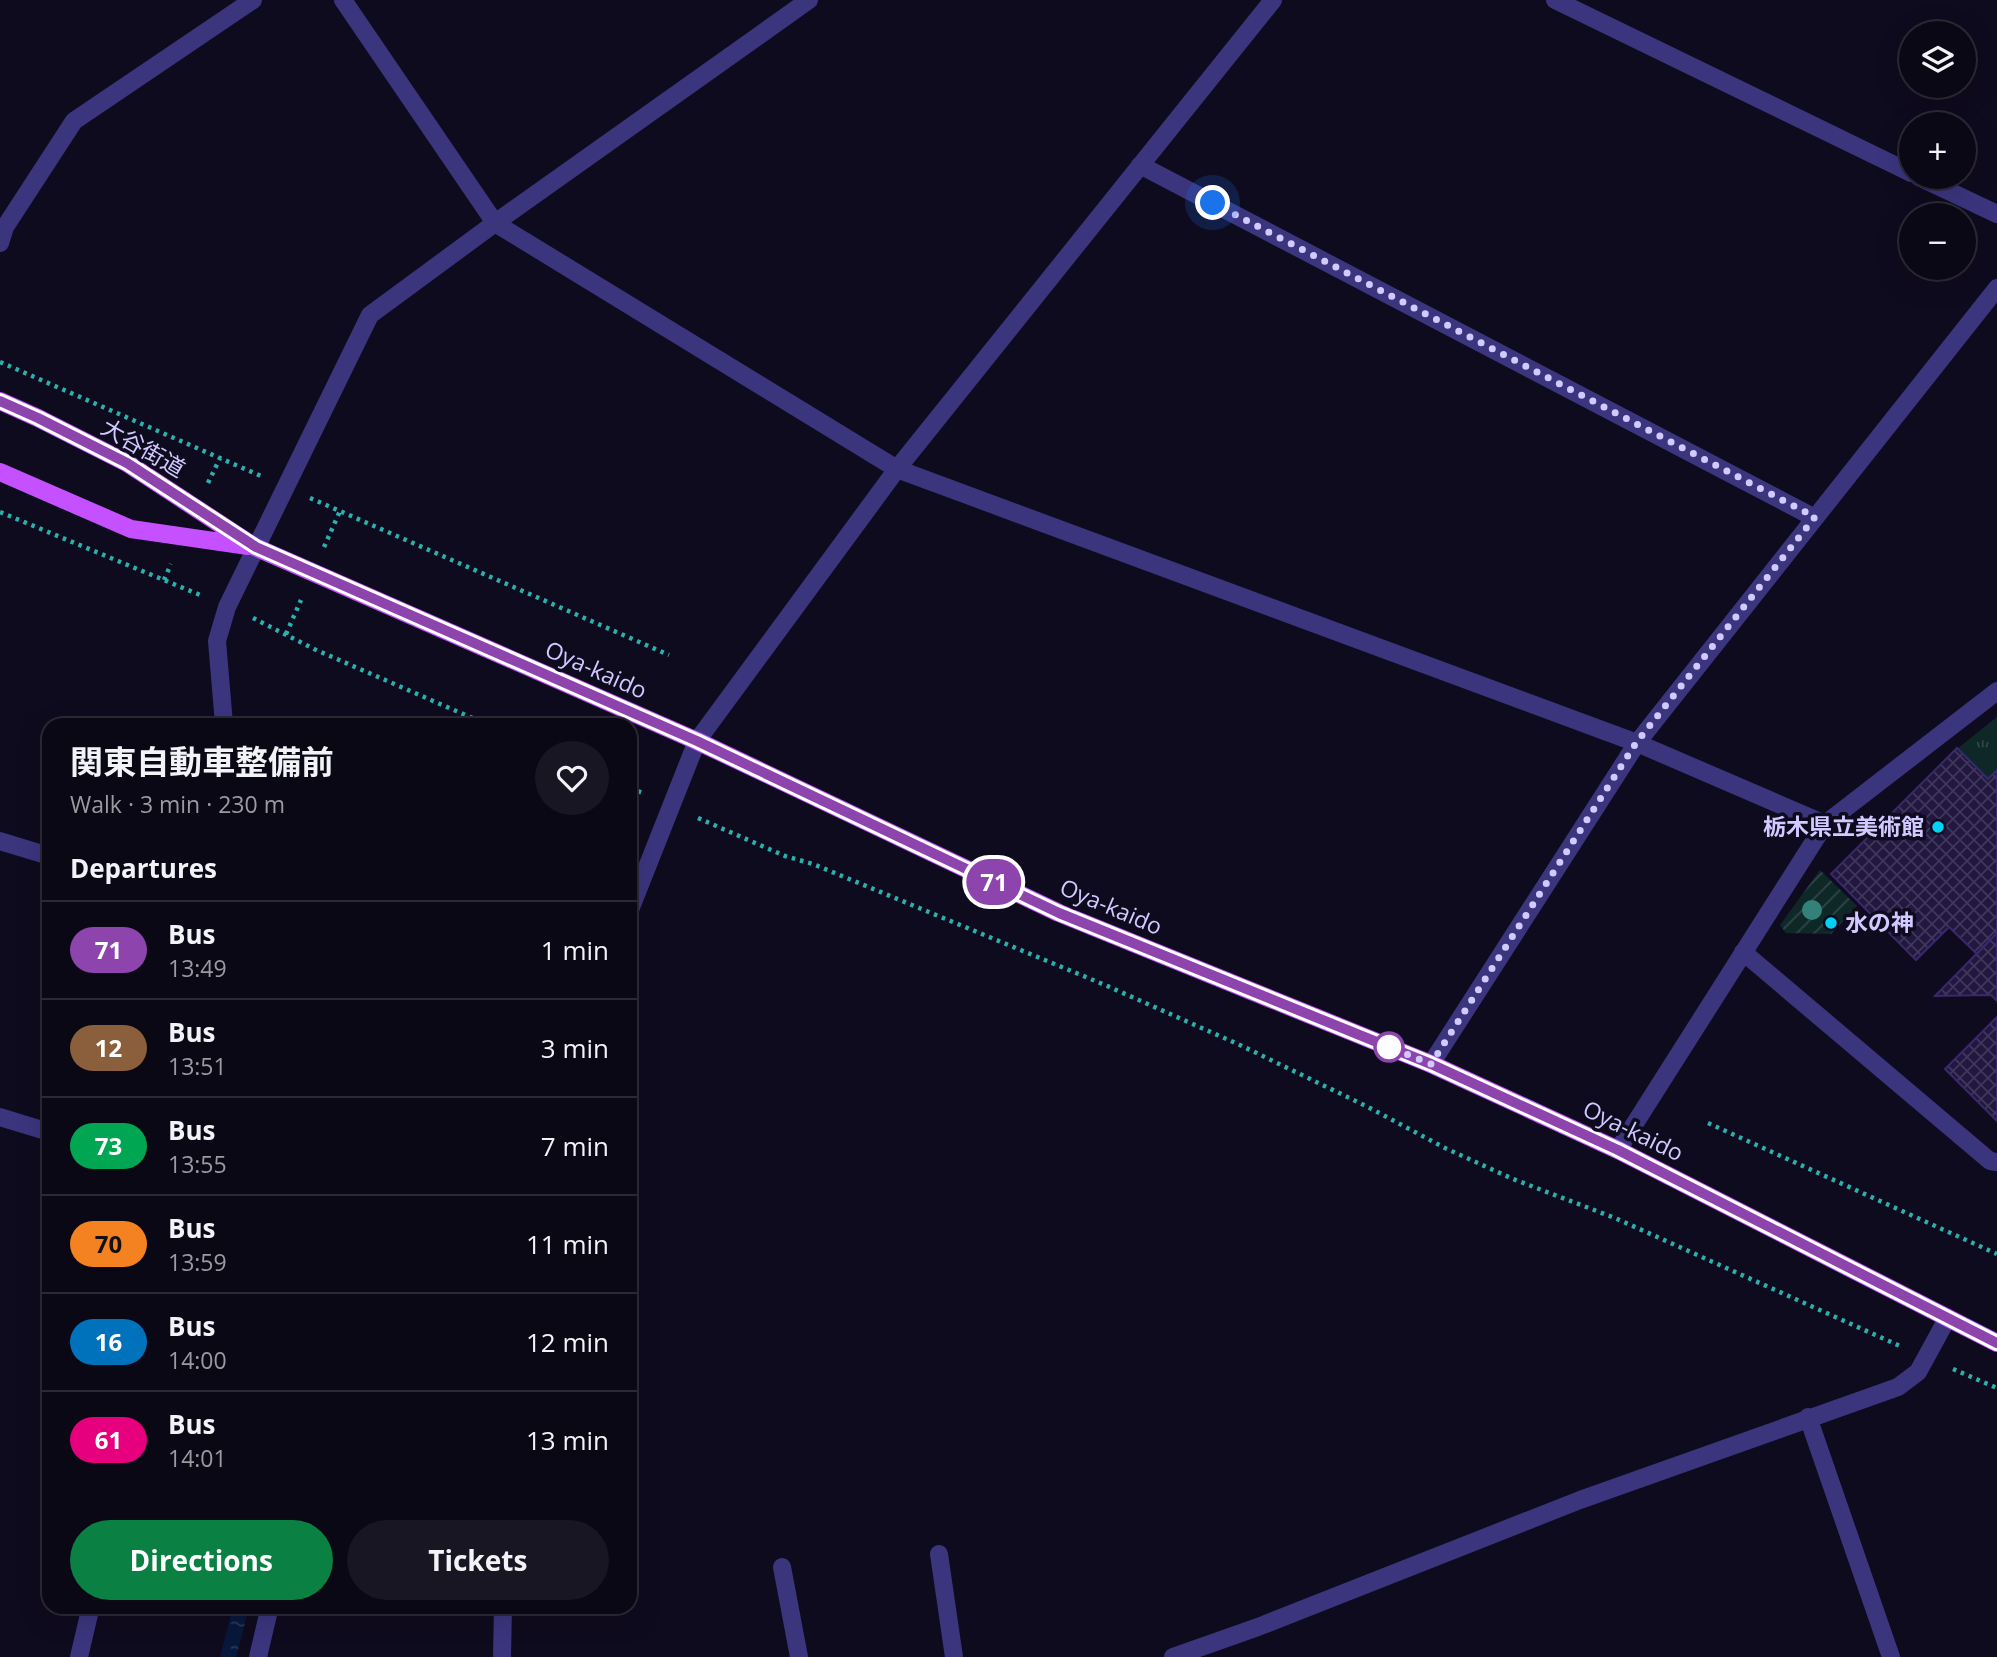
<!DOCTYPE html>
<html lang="en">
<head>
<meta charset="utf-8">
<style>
  body { margin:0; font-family:"Open Sans","Noto Sans JP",sans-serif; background:#191623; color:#f1f3f6; height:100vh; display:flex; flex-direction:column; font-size:26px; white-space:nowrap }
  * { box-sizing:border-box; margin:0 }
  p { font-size:23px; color:#9a9aa1 }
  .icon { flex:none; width:38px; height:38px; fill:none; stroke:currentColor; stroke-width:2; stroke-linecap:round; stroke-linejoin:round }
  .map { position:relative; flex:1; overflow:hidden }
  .side { position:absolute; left:42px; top:718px; width:595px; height:896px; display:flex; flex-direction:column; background:#0b0816; border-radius:21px; box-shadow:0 7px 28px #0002,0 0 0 2px #2b2935 }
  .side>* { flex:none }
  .badge { padding:0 14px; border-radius:23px; font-size:24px; line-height:46px }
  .tools { position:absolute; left:1899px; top:21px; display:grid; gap:14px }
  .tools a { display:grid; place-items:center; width:77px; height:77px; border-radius:50%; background:#0b0816; box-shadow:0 7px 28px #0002,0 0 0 2px #2b2935; font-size:35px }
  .you { position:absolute; width:35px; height:35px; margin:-18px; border:5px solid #fff; border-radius:50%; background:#1a73e8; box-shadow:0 0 0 10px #1a73e833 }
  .map>.badge { position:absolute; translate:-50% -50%; box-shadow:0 0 0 4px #fff }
  h2 { padding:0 28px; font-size:26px; line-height:63px }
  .round { display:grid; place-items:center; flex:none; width:74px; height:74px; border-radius:37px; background:#191623 }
  .headline { display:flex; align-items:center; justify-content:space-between; height:119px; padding:0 28px }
  h1 { font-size:33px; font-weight:700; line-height:52px }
  .action { display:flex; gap:14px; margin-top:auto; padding:14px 28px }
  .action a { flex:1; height:80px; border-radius:42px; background:#0b8043; color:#fff; font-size:28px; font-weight:700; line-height:80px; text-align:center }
  .action a+a { background:#191623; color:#f1f3f6 }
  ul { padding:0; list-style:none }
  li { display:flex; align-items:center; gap:21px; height:98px; padding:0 28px; border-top:2px solid #2b2935 }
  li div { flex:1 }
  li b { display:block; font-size:26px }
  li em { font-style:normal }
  li .badge { min-width:77px; font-weight:700; text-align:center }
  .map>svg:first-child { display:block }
  .grass { fill:url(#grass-tufts) }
  .garden { fill:url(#garden-furrows) }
  .water { fill:url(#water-ripples) }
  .building { fill:url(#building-cross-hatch); stroke:#39296c; stroke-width:2 }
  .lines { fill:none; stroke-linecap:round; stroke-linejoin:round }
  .path { stroke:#2ab1ae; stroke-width:4.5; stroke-dasharray:3.5 5; stroke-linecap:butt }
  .minor { stroke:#3b357e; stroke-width:18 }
  .major { stroke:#c450ff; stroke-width:18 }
  .tree { fill:#348179 }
  .line-casing { stroke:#fff; stroke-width:16 }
  .line { stroke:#8e44ad; stroke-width:10 }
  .walk { stroke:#d1c9ff; stroke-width:7; stroke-dasharray:0 12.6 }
  .poi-dot { fill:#00d2f4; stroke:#0f0b1e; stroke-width:2.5 }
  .stop-dot { fill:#fff; stroke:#8e44ad; stroke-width:3.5 }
  .labels { text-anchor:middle; stroke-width:7; stroke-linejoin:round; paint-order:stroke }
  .street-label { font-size:23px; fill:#d1c9ff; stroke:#0f0b1e }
  .poi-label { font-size:23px; font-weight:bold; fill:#d1c9ff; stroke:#0f0b1e; text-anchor:end }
</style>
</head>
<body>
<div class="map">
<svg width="1997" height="1657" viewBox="0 0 1997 1657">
  <defs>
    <pattern id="grass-tufts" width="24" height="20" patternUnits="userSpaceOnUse" patternTransform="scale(1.75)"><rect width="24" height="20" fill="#0e2828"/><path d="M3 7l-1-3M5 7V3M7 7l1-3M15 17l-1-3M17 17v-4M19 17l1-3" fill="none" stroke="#304648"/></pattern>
    <pattern id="garden-furrows" width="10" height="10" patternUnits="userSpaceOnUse" patternTransform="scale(1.75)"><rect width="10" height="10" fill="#0e2828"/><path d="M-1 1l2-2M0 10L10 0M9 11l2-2" fill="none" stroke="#304648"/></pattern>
    <pattern id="water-ripples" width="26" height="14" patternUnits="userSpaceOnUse" patternTransform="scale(1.75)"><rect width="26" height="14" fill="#08183b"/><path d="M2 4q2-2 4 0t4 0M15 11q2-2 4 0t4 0" fill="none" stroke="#2b3858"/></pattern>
    <pattern id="building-cross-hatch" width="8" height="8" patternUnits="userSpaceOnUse" patternTransform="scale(1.75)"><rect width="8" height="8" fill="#21173f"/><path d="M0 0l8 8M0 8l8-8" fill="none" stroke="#40375c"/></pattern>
  </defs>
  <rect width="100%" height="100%" fill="#0f0b1e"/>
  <path class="grass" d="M1997,717V770L1988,779L1957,749Z"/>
  <path class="garden" d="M1820,870L1857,906L1831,934L1786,933L1780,925Z"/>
  <path class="water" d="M233,1607H249L236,1657H220Z"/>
  <path class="building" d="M1957,748L1988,779L1997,770V933L1977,954L1949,927L1916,960L1831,874Z
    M1997,933V1001L1991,995L1935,996Z
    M1997,1017V1121L1945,1069Z"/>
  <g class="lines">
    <path class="path" d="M0,362L261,476
      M208,483L220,458
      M310,498L669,655
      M0,512L200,595
      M324,547L340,511
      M164,580L171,564
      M253,618L314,649L486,724
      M286,634L301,600
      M630,788L645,794
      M698,818L785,856L813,864L1105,985L1240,1045L1368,1107L1445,1148L1513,1179L1615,1218L1900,1346
      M1708,1123L1997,1254
      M1953,1369L1997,1388"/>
    <path class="minor" d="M343,0L495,223L897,469L1637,743L1825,824
      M1555,0L1911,173
      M1140,165L1815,518
      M1919,177L1997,214
      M0,243L5,227L74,121L253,0
      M224,724L217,641L227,607L370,315L495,223L809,0
      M0,841L49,856
      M630,910L697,741L897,469L1273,0
      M1743,952L1990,1161L1997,1162
      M1431,1064L1637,743L1997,288
      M0,1117L49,1132
      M1618,1150L1825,824L1997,691
      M1808,1417L1891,1657
      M939,1554L954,1657
      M782,1567L799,1657
      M79,1657L91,1606
      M258,1657L270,1606
      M502,1657L503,1606
      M1173,1657L1258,1627L1580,1500L1898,1387L1918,1372L1947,1319"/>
    <path class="major" d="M0,401L38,418L127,463L255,547L697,741L1059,913L1431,1064L1618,1150L1997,1343
      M0,472L131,529L248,546"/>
  </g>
  <circle class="tree" cx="1812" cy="910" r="10"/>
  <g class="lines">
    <defs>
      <path id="line" d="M0,401L38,418L127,463L256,547L697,741L1059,913L1431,1064L1618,1150L1997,1343"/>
    </defs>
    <use href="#line" class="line-casing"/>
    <use href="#line" class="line"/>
    <path class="walk" d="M1213,203L1815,517L1636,743L1431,1064L1381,1044L1389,1047"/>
  </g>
  <g class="poi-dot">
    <circle cx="1938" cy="827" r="7"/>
    <circle cx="1831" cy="923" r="7"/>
  </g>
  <circle class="stop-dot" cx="1389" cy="1047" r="14"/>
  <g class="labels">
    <g class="street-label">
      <text transform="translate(143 448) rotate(30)" y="8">大谷街道</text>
      <text transform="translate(596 670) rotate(24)" y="8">Oya-kaido</text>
      <text transform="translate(1111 907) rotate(23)" y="8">Oya-kaido</text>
      <text transform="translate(1633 1131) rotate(26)" y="8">Oya-kaido</text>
    </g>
    <g class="poi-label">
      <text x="1924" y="835">栃木県立美術館</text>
      <text x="1845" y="931" text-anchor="start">水の神</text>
    </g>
  </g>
</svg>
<div class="tools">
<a><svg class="icon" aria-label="layers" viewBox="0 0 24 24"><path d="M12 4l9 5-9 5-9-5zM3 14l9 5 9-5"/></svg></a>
<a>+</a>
<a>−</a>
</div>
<div class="you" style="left:1213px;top:203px"></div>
<b class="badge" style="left:994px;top:882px;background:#8e44ad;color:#fff">71</b>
<section class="side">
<div class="headline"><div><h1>関東自動車整備前</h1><p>Walk · 3 min · 230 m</p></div><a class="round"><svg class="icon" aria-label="heart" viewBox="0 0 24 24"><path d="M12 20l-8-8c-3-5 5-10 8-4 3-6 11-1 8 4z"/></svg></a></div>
<h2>Departures</h2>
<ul>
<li><span class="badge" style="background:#8e44ad;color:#fff">71</span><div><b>Bus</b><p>13:49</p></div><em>1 min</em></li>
<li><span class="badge" style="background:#8b5e3c;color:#fff">12</span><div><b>Bus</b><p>13:51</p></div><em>3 min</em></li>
<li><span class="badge" style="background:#00a651;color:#fff">73</span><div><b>Bus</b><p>13:55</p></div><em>7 min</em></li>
<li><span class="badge" style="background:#f58220;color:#111">70</span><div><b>Bus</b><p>13:59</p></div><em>11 min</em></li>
<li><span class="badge" style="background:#0072bc;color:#fff">16</span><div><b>Bus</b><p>14:00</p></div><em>12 min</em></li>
<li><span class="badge" style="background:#e6007e;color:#fff">61</span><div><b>Bus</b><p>14:01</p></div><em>13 min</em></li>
</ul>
<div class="action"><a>Directions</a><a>Tickets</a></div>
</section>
</div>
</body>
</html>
